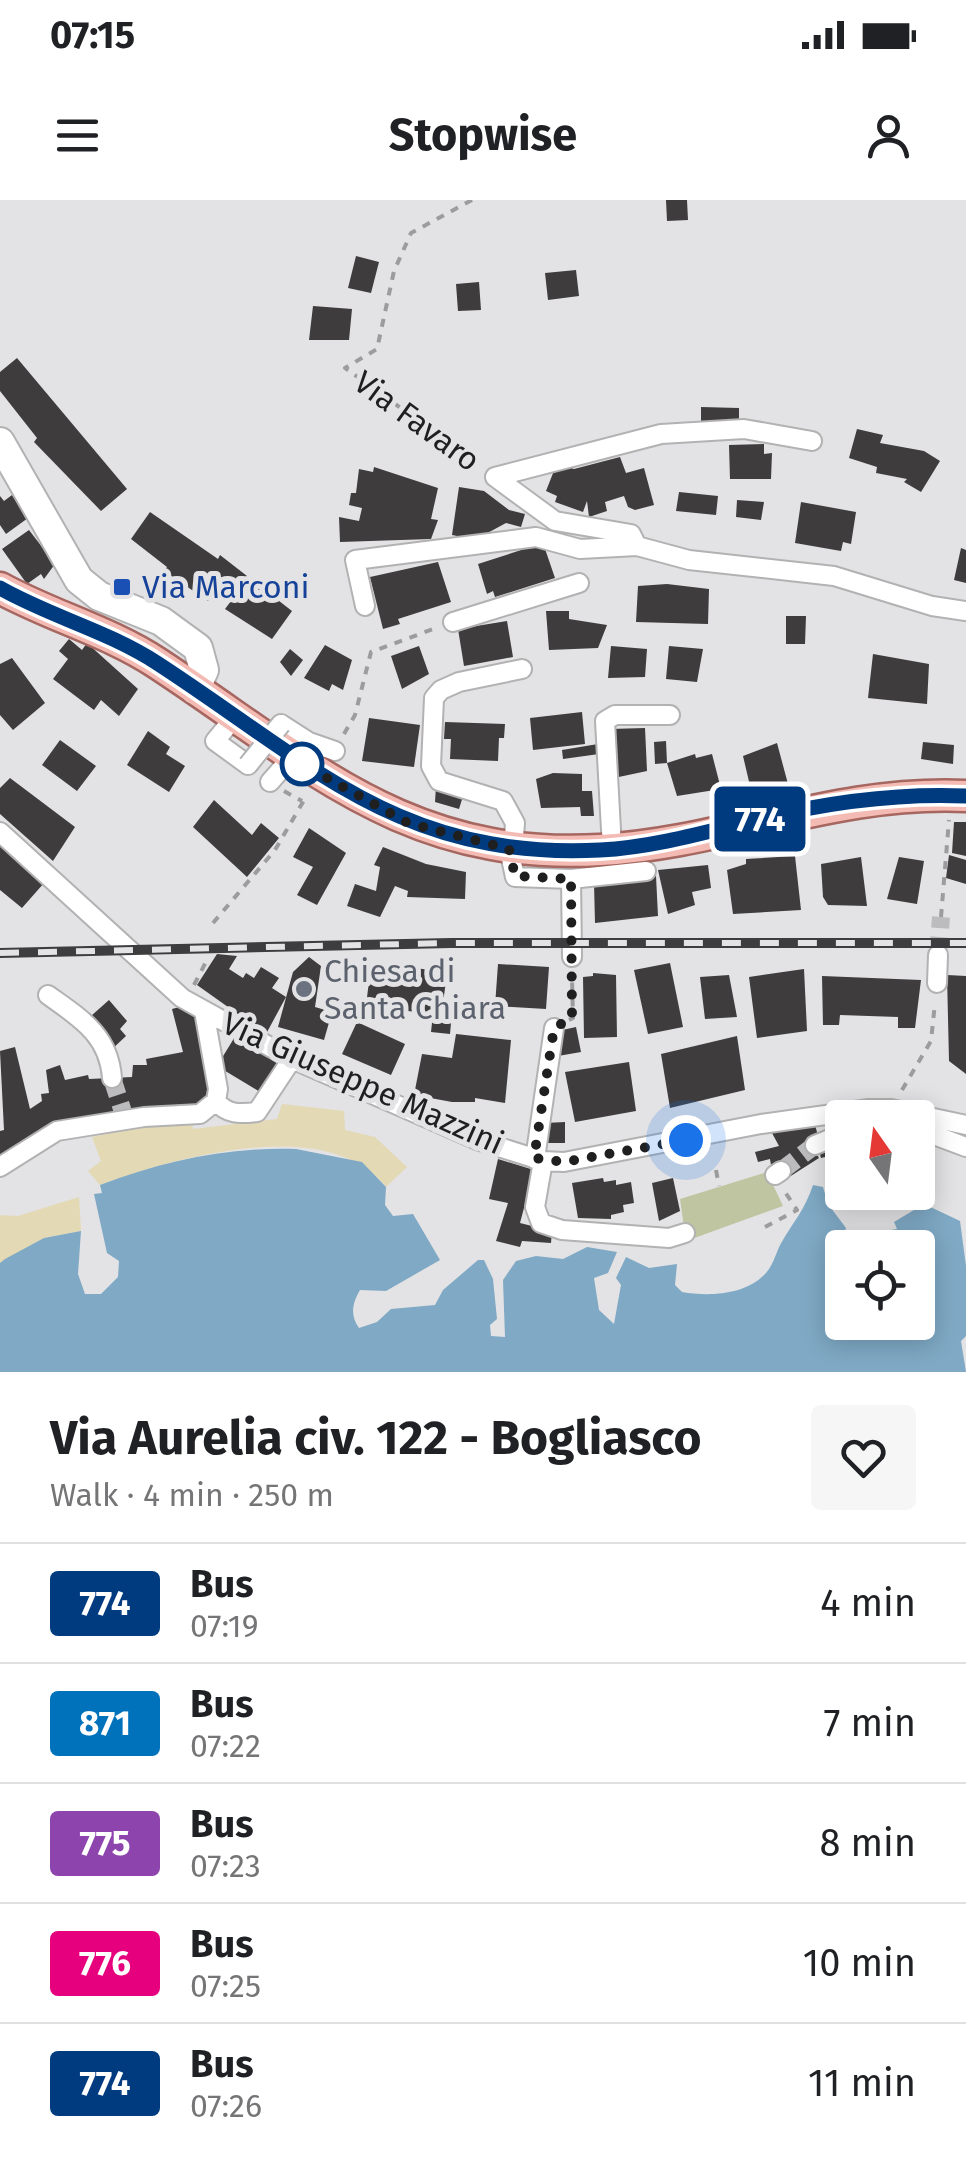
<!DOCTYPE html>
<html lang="en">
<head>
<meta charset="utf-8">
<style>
  body { margin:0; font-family:"Fira Sans",sans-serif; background:#f6f6f6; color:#202124; height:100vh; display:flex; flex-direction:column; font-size:38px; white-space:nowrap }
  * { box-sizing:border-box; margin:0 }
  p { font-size:32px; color:#757577 }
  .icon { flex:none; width:55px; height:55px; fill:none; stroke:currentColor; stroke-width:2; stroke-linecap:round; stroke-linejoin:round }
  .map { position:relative; height:1172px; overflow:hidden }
  .drawer { display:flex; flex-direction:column; background:#fff; flex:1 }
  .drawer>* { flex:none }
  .badge { padding:0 20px; border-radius:8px; font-size:35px; line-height:65px }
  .needle { width:65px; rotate:346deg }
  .buttons { position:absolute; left:825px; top:900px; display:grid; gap:20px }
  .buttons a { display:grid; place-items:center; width:110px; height:110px; border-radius:10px; background:#fff; box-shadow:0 5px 25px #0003; font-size:50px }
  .you { position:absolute; width:50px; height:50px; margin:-25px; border:8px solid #fff; border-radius:50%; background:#1a73e8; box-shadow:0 0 0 15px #1a73e833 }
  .map>.badge { position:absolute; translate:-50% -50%; box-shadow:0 0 0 5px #fff }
  .round { display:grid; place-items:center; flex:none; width:105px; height:105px; border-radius:10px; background:#f6f6f6 }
  .summary { display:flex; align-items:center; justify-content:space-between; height:170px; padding:0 50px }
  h1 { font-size:48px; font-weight:700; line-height:75px }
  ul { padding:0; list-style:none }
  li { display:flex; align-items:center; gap:30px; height:120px; padding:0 50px; border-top:2px solid #e0e0e0 }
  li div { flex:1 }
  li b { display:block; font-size:38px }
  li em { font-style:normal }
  li .badge { min-width:110px; font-weight:700; text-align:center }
  .status { display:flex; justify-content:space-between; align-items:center; height:70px; padding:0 50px; background:#fff; direction:ltr }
  .status svg { height:28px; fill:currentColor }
  header { display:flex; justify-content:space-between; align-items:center; height:130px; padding:0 50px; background:#fff; font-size:45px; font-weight:700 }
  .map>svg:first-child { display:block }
  .green { fill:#bfc5a1 }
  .sand { fill:#e3d9b4 }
  .water { fill:#7fa9c5; fill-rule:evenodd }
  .building { fill:#3e3c3d }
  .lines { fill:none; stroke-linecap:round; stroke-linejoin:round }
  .street-tunnel { stroke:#bcbbbd; stroke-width:18; stroke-dasharray:18 9; stroke-linecap:butt }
  .street-casing { stroke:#b2b2b3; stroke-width:22 }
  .secondary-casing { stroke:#b2b2b3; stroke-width:32 }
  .primary-casing { stroke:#a56760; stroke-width:35 }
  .path { stroke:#9c9b9d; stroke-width:4; stroke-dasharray:8 8; stroke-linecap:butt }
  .street { stroke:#fff; stroke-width:18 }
  .secondary { stroke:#fff; stroke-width:28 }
  .primary { stroke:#f4bbb4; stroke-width:30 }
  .rail-casing { stroke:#3d3c3e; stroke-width:10 }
  .rail { stroke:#e3e2e4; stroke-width:6; stroke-dasharray:19; stroke-linecap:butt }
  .street-bridge-casing { stroke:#b2b2b3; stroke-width:22; stroke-linecap:butt }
  .street-bridge { stroke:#fff; stroke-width:18 }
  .line-casing { stroke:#fff; stroke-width:22 }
  .line { stroke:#003b80; stroke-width:15 }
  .walk { stroke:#1f1f20; stroke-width:10; stroke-dasharray:0 18 }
  .transit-dot { fill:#1a4fb4; stroke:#e3e2e4; stroke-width:4 }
  .stop-dot { fill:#fff; stroke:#003b80; stroke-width:5 }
  .worship-dot { fill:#6b7280; stroke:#e3e2e4; stroke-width:4 }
  .labels { text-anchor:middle; stroke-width:10; stroke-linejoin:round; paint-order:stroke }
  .street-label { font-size:32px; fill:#1f1f20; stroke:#e3e2e4 }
  .transit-label { font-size:32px; fill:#164399; stroke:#e3e2e4; text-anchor:start }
  .worship-label { font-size:32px; fill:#5b616d; stroke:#e3e2e4; text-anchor:start }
</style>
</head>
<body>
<div class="status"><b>07:15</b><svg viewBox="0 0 49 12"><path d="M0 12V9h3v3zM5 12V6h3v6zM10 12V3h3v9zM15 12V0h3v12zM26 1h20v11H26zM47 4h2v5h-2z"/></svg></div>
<header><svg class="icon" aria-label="menu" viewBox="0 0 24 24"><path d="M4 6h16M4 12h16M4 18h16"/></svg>Stopwise<svg class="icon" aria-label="person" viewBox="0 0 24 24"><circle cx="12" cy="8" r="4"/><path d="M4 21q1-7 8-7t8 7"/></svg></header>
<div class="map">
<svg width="966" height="1172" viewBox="0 0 966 1172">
  <rect width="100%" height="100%" fill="#e3e2e4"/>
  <path class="green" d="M767,972L783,1006L686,1041L680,999Z"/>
  <path class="sand" d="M282,904L344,911L345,930L375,937L407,967L386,987C327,913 174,958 100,985L88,971L101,961L92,937L191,917L193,929L277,919Z
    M79,997L81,1031L44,1038L0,1063V1015L18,1016Z"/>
  <path class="water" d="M296,949L362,962L386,987L385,1005L393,1016L413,1014L440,1060L386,1091L360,1090C352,1104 350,1115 359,1128L377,1122L391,1109L435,1105L443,1090L478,1060H484L493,1079L497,1119L490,1125L491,1136L505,1137L503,1080L516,1061L536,1056L563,1059L587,1047L617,1052L608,1073L594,1078L599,1110L614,1124L621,1085L616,1078L626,1057L649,1068L677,1064L675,1085L682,1092C710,1097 751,1095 769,1069C775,1060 777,1049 783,1040C796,1018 804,1011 813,985L823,987L828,1004L846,1028L842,1041L845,1042L856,1034L873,1042L880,1032L897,1029L894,1022L924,1004L960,1021L966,1066V1136L961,1141L966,1172H0V1063L5,1059L44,1038L81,1031L78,1074L85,1094H101L118,1077L119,1061L107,1053L94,994L102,993L100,985C164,961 226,947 296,949ZM842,1048H918V1122H842Z"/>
  <path class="building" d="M666,0H687L688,20L667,21Z
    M356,56L379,62L371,93L348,88Z
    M576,70L579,96L548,100L545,73Z
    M479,82L481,110L458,111L456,84Z
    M313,106L352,109L349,140H309Z
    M17,158L127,289L101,311L34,242L37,238L0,191V172Z
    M701,207L739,208V227L701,226Z
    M857,229L883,235L880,243L924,251L940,261L921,292L904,282L907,279L876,273L877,267L849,258Z
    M764,244V254L772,253L771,279H730L729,245Z
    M620,257L626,273L644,268L654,305L635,310L628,307L624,296L605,302L607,311L589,317L587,301L583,312L555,302L557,296L546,291L557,263L574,269Z
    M374,267L438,288L431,319L438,320L431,339L340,342L339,317L359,321L362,308L349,305L351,293H356L359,269L373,272Z
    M459,287L484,291L509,310L525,314L521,327L506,323L482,336L473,334V339L452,335Z
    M679,292L718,296L716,315L676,311Z
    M12,295L28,318L6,334L0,325V296L4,301Z
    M737,300L764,302L761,320L736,317Z
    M801,302L856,312L851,344L843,342L841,351L795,343Z
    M150,312L218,359L220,355L292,411L272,439L225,409L231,401L216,390L208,401L164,371L167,367L131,339Z
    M29,330L55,364L44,379L41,374L27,384L2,349Z
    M543,343L555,378L495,397L493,391L487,394L478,364Z
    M961,348L966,350V383L954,380Z
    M438,362L451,402L398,419L400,424L383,429L370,377Z
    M667,384L709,389L708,424L636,422L638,386Z
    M546,411H569V419L607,425L598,448L549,450Z
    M786,416H806L805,444H786Z
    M507,421L513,457L464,466L458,429Z
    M69,439L82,450L87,443L138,489L119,516L101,500L94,510L53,479L68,459L59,451Z
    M325,445L352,460L343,490L332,484L329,491L304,478Z
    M419,446L429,474L402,489L391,456Z
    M611,446L647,449L645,477L608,478Z
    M669,446L703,449L697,482L666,479Z
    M290,449L303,460L291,476L280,462Z
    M873,454L929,464L927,504L868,498Z
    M12,458L45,503L13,530L0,515V464Z
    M582,512L585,544L533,550L530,518Z
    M369,518L420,525L414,567L362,561Z
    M445,522L505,524L504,538H499L498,561L450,559L451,539H444Z
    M645,528L647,571L614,578L610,529Z
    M148,531L170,547L166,554L185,566L169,592L127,565Z
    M60,540L96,566L77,591L42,565Z
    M666,541L667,563L655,564L654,542Z
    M923,542L954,545L953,564L921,559Z
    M777,543L788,584L751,590L743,556Z
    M598,544L599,554L563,559L562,550Z
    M695,554L696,558L712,554L721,589L677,596L667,563Z
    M553,573L582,574V591H592L594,616H581L580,607L541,608L536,579Z
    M10,578L75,627L53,661L0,614V588Z
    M436,586L464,593L459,609L435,602Z
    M214,600L252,635L261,623L279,638L247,677L193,627Z
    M954,622H966V656L952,653Z
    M309,628L346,653L317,705L297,695L313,667L293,657Z
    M0,645L44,683L22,708L0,690Z
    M383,647L426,664L466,672L465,699L407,697L408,691L395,686L380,717L347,706L355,684L376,691L380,667L374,665Z
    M949,655L966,660V684L946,678Z
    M795,656L801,710L733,714L727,670L746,664V659Z
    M861,657L867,706L828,705L823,697L821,664Z
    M899,657L924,661L917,704L887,699Z
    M708,665L711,688L692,692L695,705L668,714L658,670Z
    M656,676L658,716L595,723L594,683Z
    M217,754L237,756L229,769L243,778L246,773L254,778L261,767L279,778L272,788L286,797L266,834L197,785Z
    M309,757L321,766L315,807L332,812L324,840L278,827L293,772Z
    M386,763L447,773L442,811L452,812L450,834L431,832L433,814L366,806L371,764Z
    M670,763L683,827L648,834L634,770Z
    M498,764L549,767L546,809L495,806Z
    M804,769L807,831L757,838L749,777Z
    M593,773L616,775L617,837L584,838L583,777L593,776Z
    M729,775L737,817L705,819L700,777Z
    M947,775L966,776V874L949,861Z
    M822,776L921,780L915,828H898V817L840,815L839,825H823Z
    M109,800L127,821L120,829L126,836L109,852L103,841L109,836L91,816Z
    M183,806L192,807L214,888L190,911L138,913L17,951L0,960V931L4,930L0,851L15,847L30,909L42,901L41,894L49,893L46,870L60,865L65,880L88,875L89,879L132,877L133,865H147L146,859L183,852L172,809Z
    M357,822L405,844L391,875L342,854Z
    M576,827L581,852L558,856V831Z
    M456,834L511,840L505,903L475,898V902H452L414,895L422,854L452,858Z
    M236,835L279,861L260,892L217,866Z
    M737,836L745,890L670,908L661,854Z
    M629,862L636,911L575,922L565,872Z
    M565,922V943H539L545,923Z
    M815,925L819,939L811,944L819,958L786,979L779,965H771L770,959L758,962L755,952L779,946L772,933Z
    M918,934L936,941L930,962L918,957Z
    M842,939V967L833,971L829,956L821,958L818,947Z
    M498,959L534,970L520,1023L552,1031L551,1043L522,1041L520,1047L496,1041L508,1003L489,999Z
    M603,978L604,982L616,980V985L631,982L634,1003L623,1005L624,1012L611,1015V1019L578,1018L572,983Z
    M673,978L680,1011L659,1021L652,983Z"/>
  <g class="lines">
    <path class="street-tunnel" d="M938,755L941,717
      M112,878L124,915
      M781,971L815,945"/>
    <defs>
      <path id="street" d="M495,277L661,234L744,229L812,241
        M495,277L555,321L631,334L637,346
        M365,406L355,360L536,337L580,349L637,346L689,360L834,376L932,406L966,411
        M453,422L579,383
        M234,518L215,541L248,565
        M281,524L309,542L335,551
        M270,582L291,558
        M0,632L182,798L292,859L477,940L543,961L564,962L761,924L869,909H891L966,925
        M612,648L605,521L615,515H670
        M509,649L515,677L571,679L646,671
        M513,649L515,623L503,601L439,581L431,566L434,498L441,490L459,482L522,469
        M571,679L572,757
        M937,783L938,755
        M48,795C80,818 109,835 112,878
        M216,901C227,915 240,914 257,912L292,859
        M918,929L966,947
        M815,945L842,934
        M535,959L554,828
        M543,961L535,1007L541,1023L562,1030L669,1038L685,1033
        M0,967L57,931L144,917L200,914L216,901L218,889L204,811
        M775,975L781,971"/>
      <path id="secondary" d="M0,242L79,380L99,396L161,421L198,448L204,470L195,490"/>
      <path id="primary" d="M0,388C51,416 108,431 157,463C308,562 405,661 600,650C726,643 832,590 966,596"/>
    </defs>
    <use href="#street" class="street-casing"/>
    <use href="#secondary" class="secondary-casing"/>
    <use href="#primary" class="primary-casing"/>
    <path class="path" d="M472,0L411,33L394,71L377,149L345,168L480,265
      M344,534L355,515L371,452L436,428
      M284,591L302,601
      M941,717L949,620
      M213,723L275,650L307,595
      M194,785L208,758
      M569,820L573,818L572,777
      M902,890L931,841L935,803
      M716,970L719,986
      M765,1027L797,1010L785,992"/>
    <use href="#street" class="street"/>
    <use href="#secondary" class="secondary"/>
    <use href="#primary" class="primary"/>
    <defs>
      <path id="rail" d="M0,753L451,743H966"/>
    </defs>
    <use href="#rail" class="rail-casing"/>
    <use href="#rail" class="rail"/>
    <defs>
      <path id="street-bridge" d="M248,565L281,524"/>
    </defs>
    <use href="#street-bridge" class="street-bridge-casing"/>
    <use href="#street-bridge" class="street-bridge"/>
  </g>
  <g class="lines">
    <defs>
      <path id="line" d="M0,388C51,417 108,431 157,463C311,563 400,660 600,650C656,647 709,631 763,618C830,602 897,593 966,596"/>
    </defs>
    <use href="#line" class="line-casing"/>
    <use href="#line" class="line"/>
    <path class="walk" d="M302,564L291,558L408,623L509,649L515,676L571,679L572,818L554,828L534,958L564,962L686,940"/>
  </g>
  <rect class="transit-dot" x="112" y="377" width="20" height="20" rx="5"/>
  <circle class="stop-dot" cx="302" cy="564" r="20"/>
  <circle class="worship-dot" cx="304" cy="789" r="10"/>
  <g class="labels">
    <g class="street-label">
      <text transform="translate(417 221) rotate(36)" y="11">Via Favaro</text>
      <text transform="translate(363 883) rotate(24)" y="11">Via Giuseppe Mazzini</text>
    </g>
    <g class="transit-label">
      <text x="142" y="398">Via Marconi</text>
    </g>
    <g class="worship-label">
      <text x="324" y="782">Chiesa di<tspan x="324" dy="37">Santa Chiara</tspan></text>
    </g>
  </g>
</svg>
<div class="buttons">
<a><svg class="needle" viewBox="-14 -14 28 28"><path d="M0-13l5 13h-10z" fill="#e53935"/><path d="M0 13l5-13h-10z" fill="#757577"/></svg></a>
<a><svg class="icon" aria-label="locate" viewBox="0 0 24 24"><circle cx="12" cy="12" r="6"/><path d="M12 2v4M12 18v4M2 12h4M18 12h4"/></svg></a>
</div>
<div class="you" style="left:686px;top:940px"></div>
<b class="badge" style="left:760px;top:619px;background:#003b80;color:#fff">774</b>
</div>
<section class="drawer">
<div class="summary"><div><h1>Via Aurelia civ. 122 - Bogliasco</h1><p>Walk · 4 min · 250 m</p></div><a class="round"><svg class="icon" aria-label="heart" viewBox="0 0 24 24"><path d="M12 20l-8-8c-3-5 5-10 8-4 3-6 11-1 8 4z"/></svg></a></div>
<ul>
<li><span class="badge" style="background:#003b80;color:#fff">774</span><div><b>Bus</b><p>07:19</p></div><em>4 min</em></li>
<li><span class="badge" style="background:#0072bc;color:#fff">871</span><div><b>Bus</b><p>07:22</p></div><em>7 min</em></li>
<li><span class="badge" style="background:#8e44ad;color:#fff">775</span><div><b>Bus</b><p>07:23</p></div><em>8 min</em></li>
<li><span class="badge" style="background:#e6007e;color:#fff">776</span><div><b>Bus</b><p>07:25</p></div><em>10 min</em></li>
<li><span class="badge" style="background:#003b80;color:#fff">774</span><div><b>Bus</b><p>07:26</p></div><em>11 min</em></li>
</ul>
</section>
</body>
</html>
